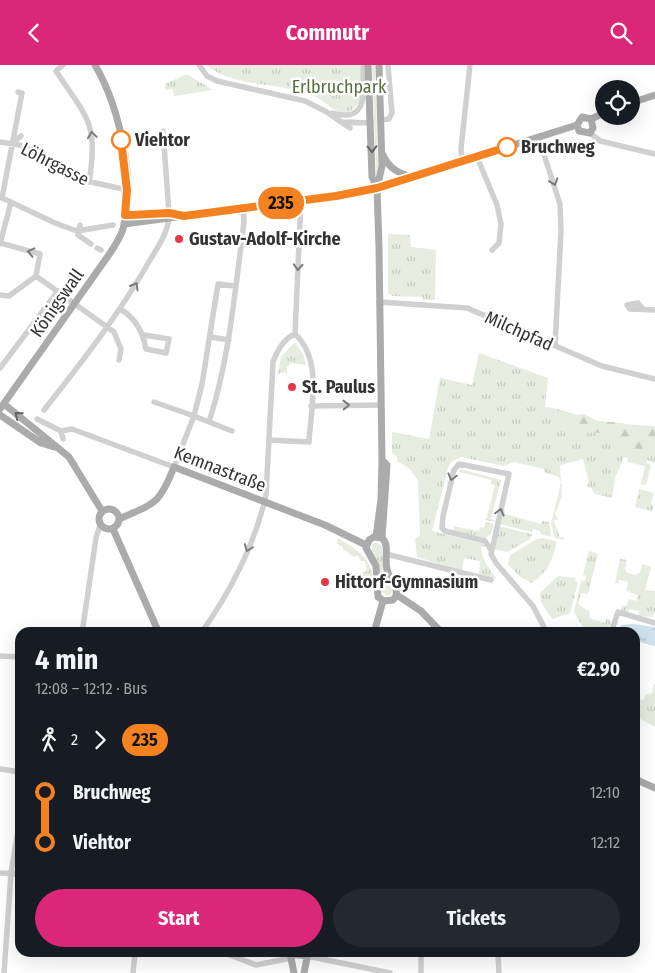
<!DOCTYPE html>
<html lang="en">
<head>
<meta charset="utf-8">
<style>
  body { margin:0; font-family:"Fira Sans Condensed",sans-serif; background:#242831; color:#f1f3f6; height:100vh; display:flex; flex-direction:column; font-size:19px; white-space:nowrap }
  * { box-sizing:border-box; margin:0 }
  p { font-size:16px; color:#9ea1a6 }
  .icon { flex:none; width:28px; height:28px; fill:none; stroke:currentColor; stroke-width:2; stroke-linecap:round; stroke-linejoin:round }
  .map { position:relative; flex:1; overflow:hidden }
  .details { position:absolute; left:15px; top:562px; width:625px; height:330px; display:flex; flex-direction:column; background:#171b24; border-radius:15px; box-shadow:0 5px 20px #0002 }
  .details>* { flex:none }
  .badge { padding:0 10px; border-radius:16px; font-size:18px; line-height:32px }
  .controls { position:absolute; left:595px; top:15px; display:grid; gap:10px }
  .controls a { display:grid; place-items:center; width:45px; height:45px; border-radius:50%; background:#171b24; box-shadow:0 5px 20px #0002; font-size:25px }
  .map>.badge { position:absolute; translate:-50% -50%; box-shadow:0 0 0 2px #fff }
  .legs { display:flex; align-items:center; gap:8px; height:55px; padding:0 20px; font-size:16px }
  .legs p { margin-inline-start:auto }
  .head { display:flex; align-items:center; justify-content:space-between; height:85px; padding:0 20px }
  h1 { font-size:28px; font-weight:700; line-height:38px }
  .primary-button { display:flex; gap:10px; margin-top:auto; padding:10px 20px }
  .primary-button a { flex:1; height:58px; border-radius:30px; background:#db2777; color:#fff; font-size:20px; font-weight:700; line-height:58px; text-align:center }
  .primary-button a+a { background:#242831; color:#f1f3f6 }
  ul { padding:0 20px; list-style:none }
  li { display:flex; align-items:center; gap:18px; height:50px; font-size:19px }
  li i { display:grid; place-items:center; width:8px; height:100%; margin:0 6px; background:currentColor }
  li i::after { content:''; width:12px; height:12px; margin:-6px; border:4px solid; border-radius:50%; background:#171b24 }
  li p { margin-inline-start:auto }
  li:first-child i { background:linear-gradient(#0000 50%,currentColor 0) }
  li:last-child i { background:linear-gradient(currentColor 50%,#0000 0) }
  header { display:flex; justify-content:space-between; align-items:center; height:65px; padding:0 20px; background:#db2777; color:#fff; font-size:22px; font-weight:700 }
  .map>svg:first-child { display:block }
  .grass { fill:url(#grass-tufts) }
  .forest { fill:url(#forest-firs) }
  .water { fill:url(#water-ripples) }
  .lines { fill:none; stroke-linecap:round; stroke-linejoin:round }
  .minor { stroke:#d0d0d0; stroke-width:5.5 }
  .major { stroke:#ababab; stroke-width:7 }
  .oneway { stroke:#7a7a7a }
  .oneway2 { stroke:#636363 }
  .line-1-casing { stroke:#fff; stroke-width:11 }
  .line-1 { stroke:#f58220; stroke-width:8 }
  .stop-1-dot { fill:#fff; stroke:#f58220; stroke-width:2.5 }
  .poi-dot { fill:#e63946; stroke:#fff; stroke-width:2 }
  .labels { text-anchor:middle; stroke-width:5; stroke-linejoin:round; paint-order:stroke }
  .park-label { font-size:18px; fill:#56703f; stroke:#fff }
  .stop-label { font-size:18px; font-weight:bold; fill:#333; stroke:#fff; text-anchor:start }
  .street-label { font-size:18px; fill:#333; stroke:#fff }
  .poi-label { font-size:18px; font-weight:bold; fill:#333; stroke:#fff; text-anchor:start }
</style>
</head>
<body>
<header><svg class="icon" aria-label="back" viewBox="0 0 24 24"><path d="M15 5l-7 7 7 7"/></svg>Commutr<svg class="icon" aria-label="search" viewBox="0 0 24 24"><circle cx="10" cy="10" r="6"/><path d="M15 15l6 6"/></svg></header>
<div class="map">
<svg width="655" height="908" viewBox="0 0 655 908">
  <defs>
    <pattern id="grass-tufts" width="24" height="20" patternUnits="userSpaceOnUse" patternTransform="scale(1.25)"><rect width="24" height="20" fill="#e6ecdf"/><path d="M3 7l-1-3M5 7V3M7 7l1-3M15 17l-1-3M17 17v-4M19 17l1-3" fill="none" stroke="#c6cbc0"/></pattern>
    <pattern id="forest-firs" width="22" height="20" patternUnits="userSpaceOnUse" patternTransform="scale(1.25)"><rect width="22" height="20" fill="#e6ecdf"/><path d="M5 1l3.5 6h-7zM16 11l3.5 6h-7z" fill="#c6cbc0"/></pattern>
    <pattern id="water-ripples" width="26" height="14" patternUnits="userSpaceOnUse" patternTransform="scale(1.25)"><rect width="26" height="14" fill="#cfe2ee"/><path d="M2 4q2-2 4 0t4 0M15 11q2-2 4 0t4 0" fill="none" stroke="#b2c2cd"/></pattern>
  </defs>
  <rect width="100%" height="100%" fill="#fff"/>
  <path class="grass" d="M207,0H360C361,14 366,39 350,46C339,51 328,40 320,34C315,31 307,29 302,27C274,18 227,20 207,0Z
    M372,0H375L378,108H376Z
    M187,9L213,25L174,31L173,24L165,25V19Z
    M388,169L410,170L411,182L436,185L435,235H423V232L392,231L388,228Z
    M295,277L303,289L306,300L291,298L287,302V309L285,307L278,309L281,292Z
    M479,288L548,313L545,342C564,344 579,352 597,356C616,359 636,360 655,361V398L647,395L646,398L651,400L646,420L641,419L645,401L627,397L628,393L624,392L615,413L612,433L595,429L591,423L586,422L589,417L583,394L560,400L562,431L555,449L558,454L554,456L560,473L564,472V475L555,473L551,459L561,418L559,412L544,407V404L514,397L504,401L461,392L451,397L448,403L432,466L483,479L486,482L481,481C481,494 489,504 497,514L479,510L480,496L464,493L462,506L417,492L415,474L420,471L418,415L410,404L397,396V391L392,388V367L429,374L440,313L472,320Z
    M460,404L501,415L491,454L495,455L494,457L486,455L495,420L491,419V415L460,407Z
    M639,424L654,428L651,439L654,440L652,446L635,442Z
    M503,445L505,446V449L541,459L542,456L549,457L551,472L541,469L540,466L533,464L532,467L499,459Z
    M486,457L494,459L491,469L485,473L454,466V462L447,460L479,466L480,462L484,463Z
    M499,461L532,469L530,474L507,487L494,484Z
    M543,473L557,477C552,496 548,508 531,518L519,511L508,499L510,490L537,474Z
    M338,474C350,479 370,493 372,508C373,513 372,519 371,525L367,527L366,523L371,522L369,512L364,513L363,507L367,506L365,496H361L358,491L354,492L343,484V482L337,479Z
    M376,477L382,481L383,500L393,523L391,529L387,531L381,526L379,503L372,487V479Z
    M589,486L598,489L588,529L581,528L578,539L590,547L589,553L605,558L607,553L609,554L611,559L606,567H590L582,561L574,547L581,516H585L586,511L583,510Z
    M620,494L627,495L625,504L627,508L636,510L640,508L642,499L651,502L645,525L655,526V546L652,552L638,551L639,546L629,544L628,547L621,546L622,540L626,541L629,534L636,536L638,530L629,527L630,525L626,527L628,517L619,515L618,518H615Z
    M558,511L576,513L575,516L578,517L570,548L552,554L541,537L540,528Z
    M655,617V662L635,651V634L644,635L645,630L652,628Z"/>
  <path class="forest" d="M584,349L598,356L623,358L630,363L635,360L655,363V381L651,379C638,394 620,374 609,370C590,363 581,375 566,357L575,350Z"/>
  <path class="water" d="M633,559L655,562V581L635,576V568L616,567L622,560Z"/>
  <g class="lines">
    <path class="minor" d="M63,0L56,6C87,53 99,58 89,117
      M199,0L207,11L217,16L305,36L325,46L350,63
      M332,48C370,59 363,25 363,0
      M380,55L389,54L392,48L388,0
      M343,57L371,58
      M163,66L169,148
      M590,68L600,76L655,89
      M538,71L560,139L561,166L555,281
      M0,77L20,80L68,105L78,114L127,125
      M12,78L21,71
      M477,92L497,140L501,159L499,178L492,185
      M462,98L461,84L470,0
      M0,132L55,158L77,166L113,160
      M2,133L22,28L18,27
      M80,160L78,170L91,179
      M0,178L40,189L36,211
      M0,179L11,137
      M97,183L101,185
      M36,211L114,267L121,284L119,295
      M235,221L218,219L202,319L194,351L209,357C230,292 235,224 244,157L243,144
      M0,230L9,231L36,211
      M379,237L467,243L602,301L655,314
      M120,244C136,253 143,267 146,284L166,288L169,274L144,270
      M643,244L638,238L627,240L630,244L655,245
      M295,269L301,135
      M211,272L229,275
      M0,303L58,226
      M311,341L381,340
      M44,345C82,297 120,248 150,195C158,182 167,169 169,153
      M37,354L61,366L72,364L174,402L194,351L154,337
      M209,357L232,366
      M61,366L63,374
      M269,375L309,377C311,342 323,295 295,269
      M491,485L485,476L445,466L442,463L443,451L454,405L459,399L509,409L491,489L496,498L533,541L547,568
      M386,489L491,515
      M82,568L96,473L100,460
      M201,568C230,528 255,479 266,430L273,297C277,286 283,274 295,269
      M611,568L618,547L655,558
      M0,591L20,592
      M0,704L20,707
      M0,808L20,809
      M224,888L256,900L291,893
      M498,888L499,908
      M307,891L390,908
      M4,908L11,808L20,754
      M133,908L135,888
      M421,908V888"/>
    <path class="major" d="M368,0L372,112L377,123L379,182L382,395L381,434L376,472
      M631,38L655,30
      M591,54L604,48
      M577,60L579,66L590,68L593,63L591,54
      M577,60L582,52L591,54
      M383,90C389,104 399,108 413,113
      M377,123L382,101L379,0
      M125,150L176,149
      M124,159L336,131L377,123L577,60
      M4,339L69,392L102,446
      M0,344L108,191C114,182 120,174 123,164C137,118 119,41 95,0
      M0,350L41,378L54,382
      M99 454a10 10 0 1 1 20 0a10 10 0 1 1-20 0Z
      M119,454C155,438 159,440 174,402L325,460L366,480
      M113,464L159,568
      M374,472L382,473C390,480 384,494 387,504C389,515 398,519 396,531L393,535L384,536L378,532L376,501L366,483L369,475Z
      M382,473L387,400L382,395
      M397,530L421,546L442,568
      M374,568L383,536
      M635,714L655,723
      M290,888L294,908
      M290,889L307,891
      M304,908L308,888"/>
  </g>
  <defs><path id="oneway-chevron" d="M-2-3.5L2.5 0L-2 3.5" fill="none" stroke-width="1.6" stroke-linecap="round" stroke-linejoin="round" transform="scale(1.25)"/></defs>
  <g class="oneway">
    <use href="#oneway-chevron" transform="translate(92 70) rotate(-98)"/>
    <use href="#oneway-chevron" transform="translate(554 117) rotate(71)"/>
    <use href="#oneway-chevron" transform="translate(31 187) rotate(-167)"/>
    <use href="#oneway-chevron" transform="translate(298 202) rotate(93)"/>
    <use href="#oneway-chevron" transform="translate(135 221) rotate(-60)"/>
    <use href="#oneway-chevron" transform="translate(346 340) rotate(-1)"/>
    <use href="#oneway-chevron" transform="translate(452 412) rotate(105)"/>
    <use href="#oneway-chevron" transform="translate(500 447) rotate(-75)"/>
    <use href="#oneway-chevron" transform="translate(248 483) rotate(111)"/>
  </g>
  <g class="oneway2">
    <use href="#oneway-chevron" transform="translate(372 84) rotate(89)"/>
    <use href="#oneway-chevron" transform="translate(18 350) rotate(-141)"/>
  </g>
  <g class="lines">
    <defs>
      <path id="line-1" d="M121,75L127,125L125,150H131L169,148L184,151L336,131L377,123L507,82"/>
    </defs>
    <use href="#line-1" class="line-1-casing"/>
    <use href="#line-1" class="line-1"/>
  </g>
  <g class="stop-1-dot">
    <circle cx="121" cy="75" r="9"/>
    <circle cx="507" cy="82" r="9"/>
  </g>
  <g class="poi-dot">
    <circle cx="179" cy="174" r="5"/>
    <circle cx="292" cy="322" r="5"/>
    <circle cx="325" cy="517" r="5"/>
  </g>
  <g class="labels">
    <g class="park-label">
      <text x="339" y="28">Erlbruchpark</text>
    </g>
    <g class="stop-label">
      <text x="135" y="81">Viehtor</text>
      <text x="521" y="88">Bruchweg</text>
    </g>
    <g class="street-label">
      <text transform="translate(55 99) rotate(27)" y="6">Löhrgasse</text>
      <text transform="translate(57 238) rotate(-55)" y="6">Königswall</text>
      <text transform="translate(519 266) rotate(24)" y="6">Milchpfad</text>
      <text transform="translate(220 404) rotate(21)" y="6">Kemnastraße</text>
    </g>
    <g class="poi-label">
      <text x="189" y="180">Gustav-Adolf-Kirche</text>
      <text x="302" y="328">St. Paulus</text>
      <text x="335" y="523">Hittorf-Gymnasium</text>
    </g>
  </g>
</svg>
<div class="controls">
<a><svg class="icon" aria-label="locate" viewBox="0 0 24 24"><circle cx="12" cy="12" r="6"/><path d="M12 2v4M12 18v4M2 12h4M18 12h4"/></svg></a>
</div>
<b class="badge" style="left:281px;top:138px;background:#f58220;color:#111">235</b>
<section class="details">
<div class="head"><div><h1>4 min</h1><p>12:08 – 12:12 · Bus</p></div><b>€2.90</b></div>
<div class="legs"><svg class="icon" aria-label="walk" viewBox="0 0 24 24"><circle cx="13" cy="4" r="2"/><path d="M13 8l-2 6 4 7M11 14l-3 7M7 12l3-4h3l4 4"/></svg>2<svg class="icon" aria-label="forward" viewBox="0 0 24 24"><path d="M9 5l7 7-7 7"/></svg><b class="badge" style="background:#f58220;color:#111">235</b></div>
<ul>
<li><i style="color:#f58220"></i><b>Bruchweg</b><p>12:10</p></li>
<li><i style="color:#f58220"></i><b>Viehtor</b><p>12:12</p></li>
</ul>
<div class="primary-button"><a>Start</a><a>Tickets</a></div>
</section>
</div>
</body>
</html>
